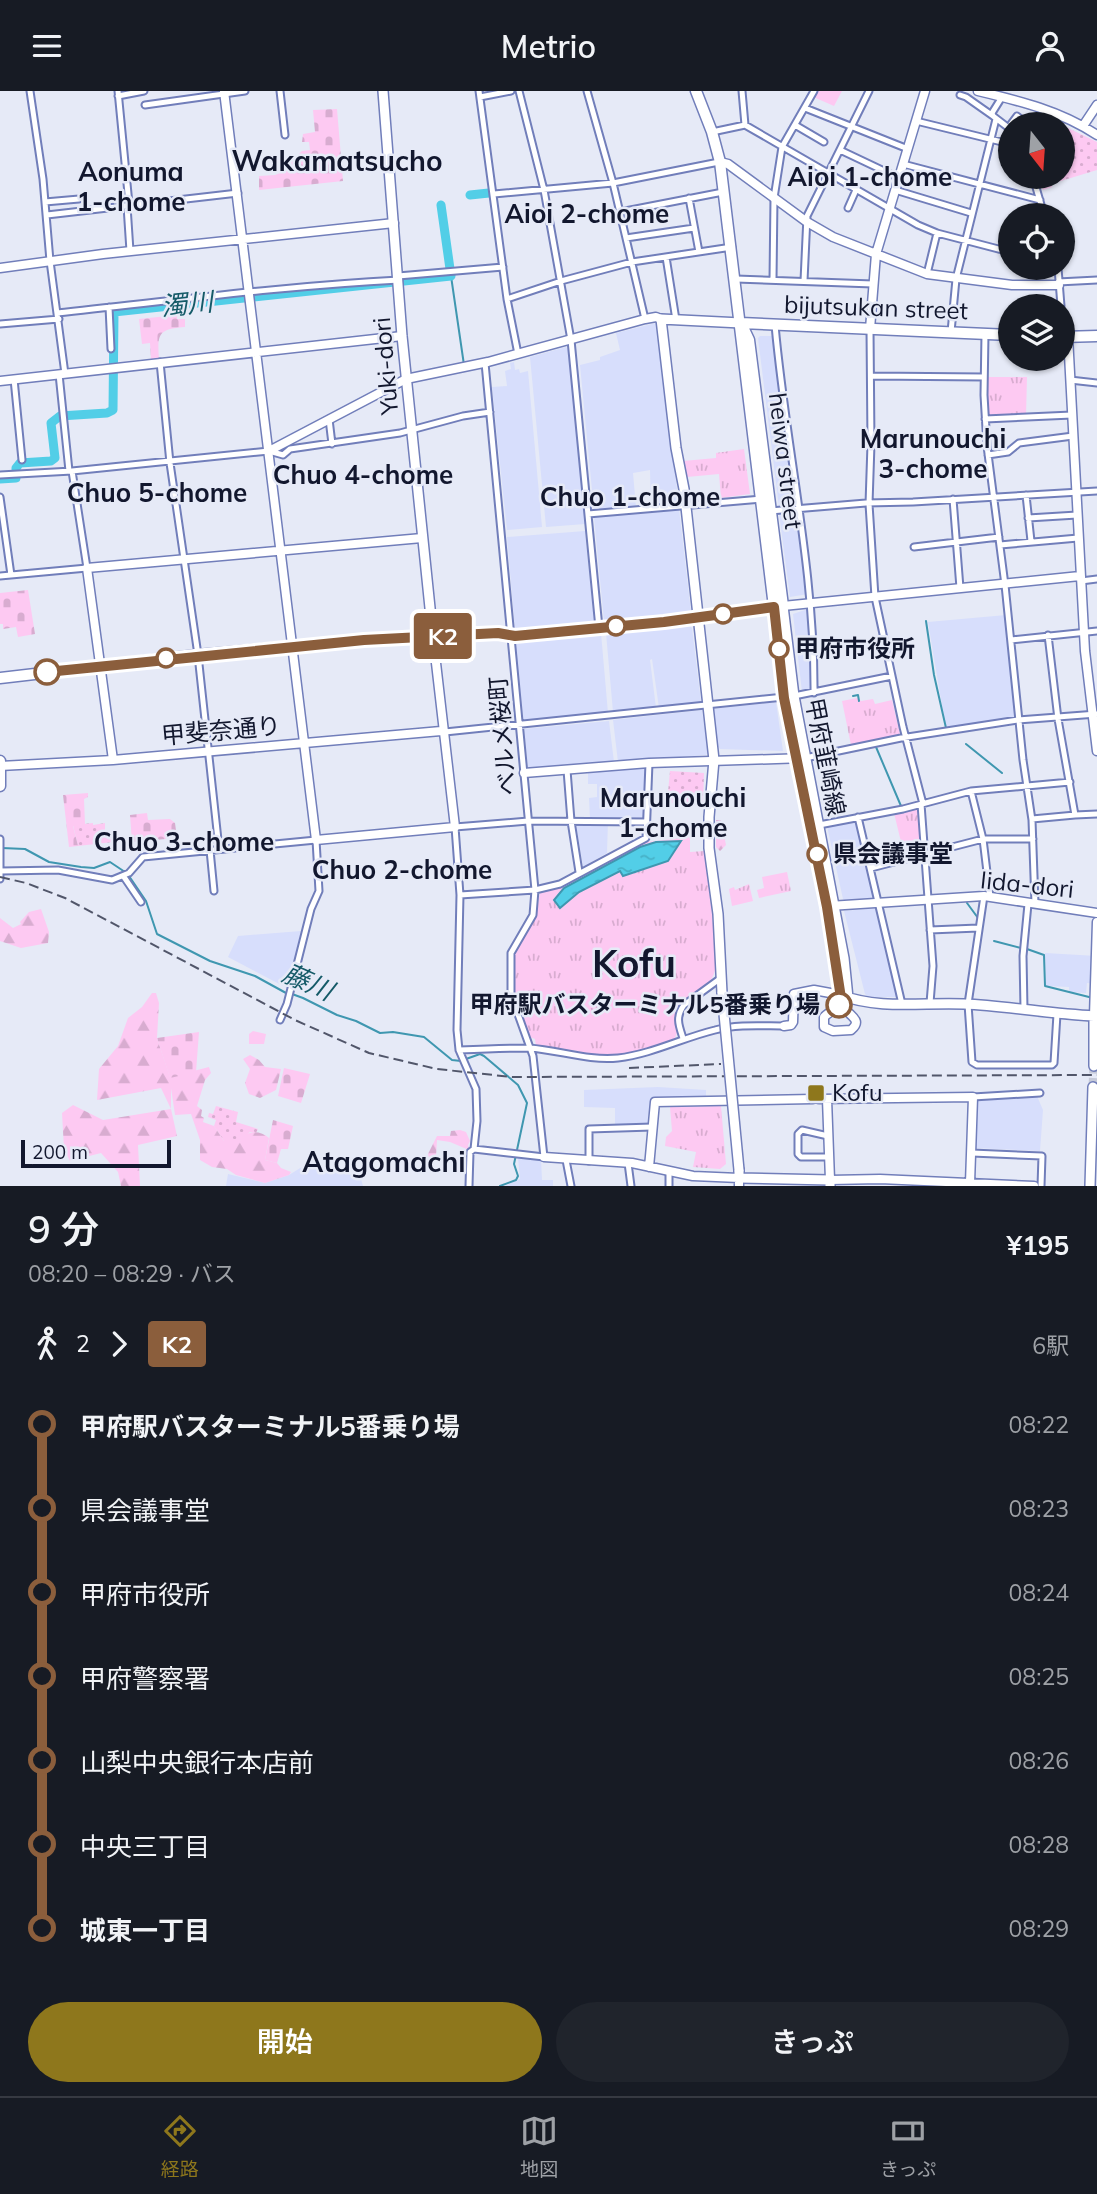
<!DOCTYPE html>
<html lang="ja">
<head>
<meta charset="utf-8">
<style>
  body { margin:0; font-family:Mulish,"Noto Sans JP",sans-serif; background:#20242c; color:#f1f3f6; height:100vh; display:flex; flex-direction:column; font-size:26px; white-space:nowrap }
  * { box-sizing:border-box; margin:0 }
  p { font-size:23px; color:#9ea1a6 }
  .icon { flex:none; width:38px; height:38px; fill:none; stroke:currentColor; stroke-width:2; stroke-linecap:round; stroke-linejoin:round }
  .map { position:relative; height:1095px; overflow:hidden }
  .details { display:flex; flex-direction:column; background:#171b24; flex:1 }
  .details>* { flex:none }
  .badge { padding:0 14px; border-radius:5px; font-size:24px; line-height:46px }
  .needle { width:46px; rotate:163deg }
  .controls { position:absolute; left:998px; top:21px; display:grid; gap:14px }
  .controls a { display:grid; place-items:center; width:77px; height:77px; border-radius:50%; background:#171b24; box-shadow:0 2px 5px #0004; font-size:35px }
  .scale { position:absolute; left:21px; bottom:18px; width:150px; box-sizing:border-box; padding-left:7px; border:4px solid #12172e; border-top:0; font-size:19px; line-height:24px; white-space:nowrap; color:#12172e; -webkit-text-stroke:5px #e6eaf7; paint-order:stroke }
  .map>.badge { position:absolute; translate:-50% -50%; box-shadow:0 0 0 4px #fff }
  .legs { display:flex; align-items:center; gap:10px; height:77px; padding:0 28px; font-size:23px }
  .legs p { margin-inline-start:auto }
  .head { display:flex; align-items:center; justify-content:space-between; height:119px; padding:0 28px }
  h1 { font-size:38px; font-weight:600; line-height:52px }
  .action { display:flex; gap:14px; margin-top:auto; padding:14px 28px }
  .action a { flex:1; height:80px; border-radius:42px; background:#8e771c; color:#fff; font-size:28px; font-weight:600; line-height:80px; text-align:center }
  .action a+a { background:#20242c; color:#f1f3f6 }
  ul { padding:0 28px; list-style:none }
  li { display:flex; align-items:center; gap:24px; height:84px; font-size:26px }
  li i { display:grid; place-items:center; width:10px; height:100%; margin:0 9px; background:currentColor }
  li i::after { content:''; width:18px; height:18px; margin:-9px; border:5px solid; border-radius:50%; background:#171b24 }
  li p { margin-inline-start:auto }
  li:first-child i { background:linear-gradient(#0000 50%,currentColor 0) }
  li:last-child i { background:linear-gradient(currentColor 50%,#0000 0) }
  header { display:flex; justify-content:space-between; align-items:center; height:91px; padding:0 28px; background:#171b24; font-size:32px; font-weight:600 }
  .dock { display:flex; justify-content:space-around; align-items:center; height:98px; border-top:2px solid #363941; background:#171b24; font-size:19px; color:#9ea1a6 }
  .dock a { display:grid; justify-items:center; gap:4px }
  .dock .selected { color:#8e771c }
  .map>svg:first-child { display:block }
  .built { fill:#d7defc }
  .grass { fill:url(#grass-dots) }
  .forest { fill:url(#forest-firs) }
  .cemetery { fill:url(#cemetery-stones) }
  .park { fill:url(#park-tufts) }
  .water { fill:url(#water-ripples); stroke:#3f97b0; stroke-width:2 }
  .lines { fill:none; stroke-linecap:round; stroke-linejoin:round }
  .stream { stroke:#3f97b0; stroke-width:2 }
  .river { stroke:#52cee7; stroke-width:9 }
  .primary-tunnel { stroke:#c6cad9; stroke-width:9; stroke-dasharray:9 4.5; stroke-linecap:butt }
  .street-casing { stroke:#717eba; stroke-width:9 }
  .secondary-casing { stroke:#717eba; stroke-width:11 }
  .primary-casing { stroke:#717eba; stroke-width:12 }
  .highway-casing { stroke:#717eba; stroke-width:13 }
  .street { stroke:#fff; stroke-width:5 }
  .secondary { stroke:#fff; stroke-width:8 }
  .primary { stroke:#fff; stroke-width:9 }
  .highway { stroke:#fff; stroke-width:10 }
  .rail { stroke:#51566a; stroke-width:2; stroke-dasharray:10 5; stroke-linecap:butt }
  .primary-bridge-casing { stroke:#717eba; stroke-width:12; stroke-linecap:butt }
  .primary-bridge { stroke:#fff; stroke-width:9 }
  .line-1-casing { stroke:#fff; stroke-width:16 }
  .line-1 { stroke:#8b5e3c; stroke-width:10 }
  .stop-1-dot { fill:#fff; stroke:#8b5e3c; stroke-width:3.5 }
  .poi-dot { fill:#8e771c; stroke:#e6eaf7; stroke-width:2.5 }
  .labels { text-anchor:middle; stroke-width:5; stroke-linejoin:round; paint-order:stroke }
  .street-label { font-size:24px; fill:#12172e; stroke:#e6eaf7 }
  .stop-label { font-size:24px; font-weight:bold; fill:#12172e; stroke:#e6eaf7; text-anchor:start }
  .poi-label { font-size:24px; fill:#12172e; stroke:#e6eaf7; text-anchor:start }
  .neighbourhood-label { font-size:26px; font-weight:bold; fill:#12172e; stroke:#e6eaf7 }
  .water-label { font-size:26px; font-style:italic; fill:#155a68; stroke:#e6eaf7 }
  .quarter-label { font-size:28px; font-weight:bold; fill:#12172e; stroke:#e6eaf7 }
  .town-label { font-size:38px; font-weight:bold; fill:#12172e; stroke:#e6eaf7 }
</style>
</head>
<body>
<header><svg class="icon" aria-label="menu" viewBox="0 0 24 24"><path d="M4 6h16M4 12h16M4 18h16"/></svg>Metrio<svg class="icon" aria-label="person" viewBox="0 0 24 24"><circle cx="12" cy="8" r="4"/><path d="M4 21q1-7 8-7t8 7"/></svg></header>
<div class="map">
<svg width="1097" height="1095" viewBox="0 0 1097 1095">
  <defs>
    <pattern id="grass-dots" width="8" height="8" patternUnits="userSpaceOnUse" patternTransform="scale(1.75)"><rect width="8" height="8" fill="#fdc9f2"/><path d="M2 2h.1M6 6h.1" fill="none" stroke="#d8acd0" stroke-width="1.8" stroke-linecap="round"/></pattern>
    <pattern id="forest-firs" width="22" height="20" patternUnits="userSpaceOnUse" patternTransform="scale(1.75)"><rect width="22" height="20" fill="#fdc9f2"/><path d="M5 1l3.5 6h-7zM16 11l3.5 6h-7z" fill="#d8acd0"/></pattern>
    <pattern id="cemetery-stones" width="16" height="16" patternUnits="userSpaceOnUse" patternTransform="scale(1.75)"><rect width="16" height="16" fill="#fdc9f2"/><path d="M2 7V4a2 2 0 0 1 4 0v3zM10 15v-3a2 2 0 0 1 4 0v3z" fill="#d8acd0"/></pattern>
    <pattern id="park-tufts" width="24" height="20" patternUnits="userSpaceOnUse" patternTransform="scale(1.75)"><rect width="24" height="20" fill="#fdc9f2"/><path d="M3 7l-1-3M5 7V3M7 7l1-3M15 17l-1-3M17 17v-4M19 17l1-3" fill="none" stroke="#d8acd0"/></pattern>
    <pattern id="water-ripples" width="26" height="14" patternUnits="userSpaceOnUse" patternTransform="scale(1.75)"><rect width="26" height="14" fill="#52cee7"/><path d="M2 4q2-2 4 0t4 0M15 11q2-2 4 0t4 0" fill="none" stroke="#46b0c6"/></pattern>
  </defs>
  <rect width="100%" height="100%" fill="#e6eaf7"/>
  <path class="built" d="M656,232L679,413L651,415L650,379L633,382L636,416L594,420L580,274L600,269V266L620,259L616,242Z
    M760,245H774L796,414L779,416L758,247Z
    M566,256L568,258L585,433L546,436L530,266Z
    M514,271L515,279L519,278L520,282L528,280L542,436L507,439L492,296L507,295L505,280L511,278L510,272Z
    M679,418L691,521L604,530L594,426Z
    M798,420L808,503L790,506L779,422Z
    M585,440L594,530L515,539L507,446Z
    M808,518L812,600L802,601L793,523Z
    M1006,524L1017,629L946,639L928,531Z
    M690,535L692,537L701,611L659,617L652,568L650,569L656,617L613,621L606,542Z
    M601,542L608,622L523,631L515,550Z
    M776,611L783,660L720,658L715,652L712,618Z
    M702,619L708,661L706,664L618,671L613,629Z
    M609,630L614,671L528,678L524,638Z
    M644,677L646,679L644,728L608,729L607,762L583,776L576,734H598V728H590L589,707L597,706V693H588V680Z
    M856,730L876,807L845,810L843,808L827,735Z
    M878,817L900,906H868L865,903L844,820Z
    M301,840L287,897L228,866L238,845Z
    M1045,862L1097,865V893L1087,892L1086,902L1069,901V896L1046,895Z
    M658,996L706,999V1011H655L652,1036L615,1037V1017L584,1016V999Z
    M1037,1005L1043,1019L1040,1060L974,1057V1010Z
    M313,1062L327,1080L354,1084L361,1088L363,1095H226L228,1083L265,1092L289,1084L305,1074Z
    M518,1067L541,1068L542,1089H553V1095H505L520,1088Z"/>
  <path class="grass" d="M1066,36L1097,51V79L1051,93L1052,96L1043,99L1039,86H1062V41Z
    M670,680L704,682L703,713L667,712Z
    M93,732V734L105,732V742H113V751L78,755L73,734Z
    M216,1015L238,1021L236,1031L258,1038L256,1042L250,1041L240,1050H224L214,1035L216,1029L208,1026L209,1022L213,1023Z"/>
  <path class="forest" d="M716,729H721L726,754L720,760L716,756Z
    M41,818L49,841L48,852L21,857L0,850V827L13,837L21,833L20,831L29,821Z
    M152,902H156L159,912L157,947L170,986L209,976L211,982L205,989L197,1015L202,1019L201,1025L204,1027L203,1031L214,1035L224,1050H240C246,1039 260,1039 269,1047L265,1069L277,1072L281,1077L291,1081L289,1084L265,1092L236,1084L227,1078L212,1076L200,1069V1049L191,1023L175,1024L171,997V1018L177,1045L138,1054L140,1095H121L118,1081L101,1062L70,1070L64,1058L62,1022L73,1014L103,1029L171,1018L161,997L97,1009L99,978L118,955L128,927L142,916Z
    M253,940L266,943L264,953H249V943Z
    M250,964L259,969L265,976L281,978L276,999L260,1007L249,1003L245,992L250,978L243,968Z
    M460,1039L466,1041L470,1050L468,1054L469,1059L450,1051L437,1049L436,1065L429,1067L428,1063L437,1045H450L451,1040Z"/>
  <path class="cemetery" d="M337,18L343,90L259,99V85L275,84L292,77L291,70L302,60L310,59L309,51H302L303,43L315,41L313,19Z
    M177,224V228H185V236C159,238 157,242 159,268L151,269L150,252L142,253L139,228Z
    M28,499L35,543L18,546L16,536L3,538V533H0V502Z
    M88,702V706L84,708L85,733L73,735L78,755L69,756L63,704Z
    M147,722L148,729L170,728L175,732L177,747L132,751L130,724Z
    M199,941L196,981L170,987L157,947Z
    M284,977L310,983L301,1012L278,1005Z
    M273,1029L293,1035L288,1058H281L277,1072L265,1069Z"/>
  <path class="park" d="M814,0H842L834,15L811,5Z
    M988,286H1027L1026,325L988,327Z
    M744,358L750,403L721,407L719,383L687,386L683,370L716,367V362Z
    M857,607L861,610L873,608L875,613L892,609L900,643L851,654L842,610Z
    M920,717L924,761L907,765L904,755H902L894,722Z
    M690,746V761L705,760C707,793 714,824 714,857C715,863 717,873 715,879C709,909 664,900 677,942L674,949C644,963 613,969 580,963L579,960L536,955L535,948L530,946L511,904V862L538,813L540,802L562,795L647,751Z
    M787,781L791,800L759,807L757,799L764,797L762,786Z
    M749,793L753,810L732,815L729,798L734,796L735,799Z
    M721,1015L726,1073L720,1078L693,1076L696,1061L665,1055L666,1046L672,1040L670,1016Z"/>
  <path class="water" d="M681,750L668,770L623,785L620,780L579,801L560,817L554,809L564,797L640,756L656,751Z"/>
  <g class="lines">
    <path class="stream" d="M451,185L464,274
      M926,530L934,584L946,637
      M853,605L858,604L859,610
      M966,653L1002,682
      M876,656L901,715
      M2,757L25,758L49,771L81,776L94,777L110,771L125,781
      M932,763L937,770
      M129,785L146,810L157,843L210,870L255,885L286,902
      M967,812L978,827
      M994,850L1021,857
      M1027,858L1044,864L1045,895L1093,907
      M292,903L303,907L337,924L356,930L380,942L393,941L424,946L452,969L461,970
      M466,968L480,963L484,965L518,994L527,1012L514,1073L518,1085L516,1089L500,1095"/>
    <path class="river" d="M470,104L489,102
      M0,388L16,387V377L20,372L51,370L55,367L51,332L60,325L107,322L113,319L114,221L451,185L441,114"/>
    <path class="primary-tunnel" d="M1093,996L1094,975"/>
    <defs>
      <path id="street" d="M30,0L43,88L50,170L65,283
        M118,0L129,113
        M280,0L285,44
        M479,0L507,208L518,263
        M519,0L544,99L571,249L599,537
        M587,0L613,92L645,228
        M742,0L745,34
        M960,4L966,6L993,25
        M118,5L144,0
        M480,6L511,0
        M1002,6L992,22L993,25L1010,38
        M145,14L245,0
        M805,17L908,58
        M916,30L1010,53
        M1011,33L1017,25L1027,33
        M1045,33L1054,22
        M795,34L824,51
        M712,41L745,34L918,134L937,142L1010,161
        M840,59L899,87
        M903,73L1040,109
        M1033,86L1044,124
        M895,99L971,122
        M494,103L613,92L719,71
        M689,107L699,161
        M45,111L79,108
        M127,115L130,160
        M848,117L856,99
        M620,121L723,101
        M47,124L238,102
        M626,147L694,137
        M666,166L676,229
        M1058,177L1061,215
        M927,183L937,142
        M398,185L503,176
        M736,188L873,193
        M773,189L774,107L782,56L814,0
        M804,190L807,125L869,0
        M1058,191L1097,189
        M507,208L561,190L632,171L732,156
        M109,216L111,258
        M57,222C171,210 284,195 399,189
        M1062,223L1064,246
        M0,233L59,228
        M775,234C786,357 815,478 814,602
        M870,238L871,353L869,413L875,506L903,636L923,713
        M951,241L956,188L996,28
        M985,243L984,304L987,355L1005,494L1023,669L1032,729L1035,813
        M160,271L170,372L198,564L219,758
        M59,283L69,380
        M871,285L984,286
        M14,288L22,369
        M1070,289L1097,292
        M329,328L332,353
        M985,328L1072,324
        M988,364L1008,361L1019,352L1073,345
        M0,384L72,380L269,360L283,364L290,358L400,342L463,325L490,321
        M1026,404L1031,450
        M0,406L11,484
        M953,408L960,497
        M770,420L866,412L913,411L1097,400
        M588,423L762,408
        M1028,427L1077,424
        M1000,454L1078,447
        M914,456L999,446
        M0,485L87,477L72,380
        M1081,490L1097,488
        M1048,544L1058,628L1075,724L1097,723
        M1011,549L1097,540
        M445,641L794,605L892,585
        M805,667L901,647L1018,629L1097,623
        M567,679L571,730L579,781
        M971,700L983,748L990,806
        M921,713L933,875L930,912
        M858,726L902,913
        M1032,728L1075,724
        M819,734L903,718L971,700L1070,691
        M0,748V788
        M210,759L214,800
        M871,777L983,748H1033
        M1,780L58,779L112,789L129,782L143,766L316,749L319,800L311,818L287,913L280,929
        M124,786L141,811
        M460,804L535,799L560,793L646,747L649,672
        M984,805L968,913L972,971L977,974H1052L1054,972L1057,923
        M930,839L978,837
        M1024,918L1023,865L1028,813
        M683,947C679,935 675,926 684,914L721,887
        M459,959C482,958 506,957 529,957C559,959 588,970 618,967C652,963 682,947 715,939C737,933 762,935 784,935
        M973,1006L1040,1002
        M828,1045L802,1039L798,1043V1063L801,1066H828
        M474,1058L544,1066L533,965L511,904V862L533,824L535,799L485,272
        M972,1062L1042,1065L1041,1095
        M566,1069L571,1095
        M589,1070V1038L652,1036
        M628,1072L631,1095
        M469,1095L470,1061L474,1058L477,1030L476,998L459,959L457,939L460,804L455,736L528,730L647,731
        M669,1095V1081"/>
      <path id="secondary" d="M224,0L316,749L455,736L433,546
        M978,0C1020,10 1061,20 1097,44
        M1083,35L1097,14
        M720,71L728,73L807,131L833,146L927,183L1012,194H1059
        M0,177L103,163L394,132
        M870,238L876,163L925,0
        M1068,245L1085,560L1097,660
        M0,290L402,245
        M269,360L406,288L488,271L645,228L656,226L661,228
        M783,515L1080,485
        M113,669L87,477L422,447
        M0,675L113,669L441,640L445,641
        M524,682L649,672L805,667
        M829,815L984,805L1097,822
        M1097,831L1094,925H1097
        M784,935L791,934L793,931L794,903L814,899L841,904C842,917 831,919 824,926V936L833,940L851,939C862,930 852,926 846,919L848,907
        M819,1008L973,1006L970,1092
        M827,1008L830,1089L880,1088L1034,1095
        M544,1066L632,1072L693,1085L739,1087V1095
        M649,1076L655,1011L813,1008"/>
      <path id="primary" d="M383,0L402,245L433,546
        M783,515L794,605L844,867L848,907
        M774,516L784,607L827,816L841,904C879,919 924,911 964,913C1008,915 1051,923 1094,925V975
        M722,902L718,823L709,757V726L714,669L684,398L676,357L661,228L741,232
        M739,1079V1087L830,1089V1095
        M1090,1095L1093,996"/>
      <path id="highway" d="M696,0L712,41L720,71L774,516
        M741,232L1010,244
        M1062,246L1097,245
        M0,587L198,564L364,549L497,542L515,545L664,531L783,515L749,249L741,232
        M0,670V695"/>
    </defs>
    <use href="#street" class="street-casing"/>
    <use href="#secondary" class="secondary-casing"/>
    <use href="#primary" class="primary-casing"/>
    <use href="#highway" class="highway-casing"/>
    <use href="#street" class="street"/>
    <use href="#secondary" class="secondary"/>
    <use href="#primary" class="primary"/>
    <use href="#highway" class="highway"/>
    <path class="rail" d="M0,786L26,792L65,807L295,929L369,962L437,978L512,986L1097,984
      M629,977L721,973"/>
    <defs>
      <path id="primary-bridge" d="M722,902L739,1079"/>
    </defs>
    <use href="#primary-bridge" class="primary-bridge-casing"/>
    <use href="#primary-bridge" class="primary-bridge"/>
  </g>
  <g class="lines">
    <defs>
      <path id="line-1" d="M47,581L364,549L498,542L515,545L664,531L774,516L784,607L827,816L841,907L839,914"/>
    </defs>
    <use href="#line-1" class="line-1-casing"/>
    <use href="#line-1" class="line-1"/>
  </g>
  <g class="stop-1-dot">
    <circle cx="723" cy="523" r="9"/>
    <circle cx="616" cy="535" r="9"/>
    <circle cx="779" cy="558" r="9"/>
    <circle cx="166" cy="567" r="9"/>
    <circle cx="47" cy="581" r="12"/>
    <circle cx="817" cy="763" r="9"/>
    <circle cx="839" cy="914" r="12"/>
  </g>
  <rect class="poi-dot" x="807" y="993" width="18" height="18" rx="3.5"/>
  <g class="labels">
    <g class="street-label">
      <text transform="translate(876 217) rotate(2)" y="8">bijutsukan street</text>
      <text transform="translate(386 275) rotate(-95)" y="8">Yuki-dori</text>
      <text transform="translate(785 370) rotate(83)" y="8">heiwa street</text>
      <text transform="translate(221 640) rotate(-5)" y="8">甲斐奈通り</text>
      <text transform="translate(503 645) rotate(-95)" y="8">ベルメ桜町</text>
      <text transform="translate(825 666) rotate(79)" y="8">甲府韮崎線</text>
      <text transform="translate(1027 794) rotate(6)" y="8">Iida-dori</text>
    </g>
    <g class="stop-label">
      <text x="795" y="566">甲府市役所</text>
      <text x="833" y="771">県会議事堂</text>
      <text x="820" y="922" text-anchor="end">甲府駅バスターミナル5番乗り場</text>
    </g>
    <g class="poi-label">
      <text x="832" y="1010">Kofu</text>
    </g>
    <g class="neighbourhood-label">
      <text x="131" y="90">Aonuma<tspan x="131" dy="30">1-chome</tspan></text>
      <text x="870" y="95">Aioi 1-chome</text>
      <text x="587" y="132">Aioi 2-chome</text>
      <text x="933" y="357">Marunouchi<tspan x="933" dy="30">3-chome</tspan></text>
      <text x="363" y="393">Chuo 4-chome</text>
      <text x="157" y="411">Chuo 5-chome</text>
      <text x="630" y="415">Chuo 1-chome</text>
      <text x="673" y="716">Marunouchi<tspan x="673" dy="30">1-chome</tspan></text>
      <text x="184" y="760">Chuo 3-chome</text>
      <text x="402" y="788">Chuo 2-chome</text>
    </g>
    <g class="water-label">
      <text transform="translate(187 213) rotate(-6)" y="9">濁川</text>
      <text transform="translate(308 891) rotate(24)" y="9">藤川</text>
    </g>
    <g class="quarter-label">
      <text x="337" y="80">Wakamatsucho</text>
      <text x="384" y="1081">Atagomachi</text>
    </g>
    <g class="town-label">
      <text x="634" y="886">Kofu</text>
    </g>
  </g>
</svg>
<div class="controls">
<a><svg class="needle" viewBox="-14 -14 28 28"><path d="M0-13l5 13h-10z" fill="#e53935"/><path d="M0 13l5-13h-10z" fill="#9ea1a6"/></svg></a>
<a><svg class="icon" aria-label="locate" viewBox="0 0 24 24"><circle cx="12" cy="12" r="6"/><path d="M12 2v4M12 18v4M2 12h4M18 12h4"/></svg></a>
<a><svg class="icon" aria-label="layers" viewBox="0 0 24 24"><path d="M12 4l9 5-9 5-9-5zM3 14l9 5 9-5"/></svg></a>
</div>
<div class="scale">200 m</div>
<b class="badge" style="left:443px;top:545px;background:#8b5e3c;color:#fff">K2</b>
</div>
<section class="details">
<div class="head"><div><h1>9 分</h1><p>08:20 – 08:29 · バス</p></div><b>¥195</b></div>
<div class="legs"><svg class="icon" aria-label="walk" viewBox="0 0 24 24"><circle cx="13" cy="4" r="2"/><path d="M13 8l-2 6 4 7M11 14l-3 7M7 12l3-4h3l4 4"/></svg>2<svg class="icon" aria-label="forward" viewBox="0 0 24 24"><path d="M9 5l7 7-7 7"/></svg><b class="badge" style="background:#8b5e3c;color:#fff">K2</b><p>6駅</p></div>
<ul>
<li><i style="color:#8b5e3c"></i><b>甲府駅バスターミナル5番乗り場</b><p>08:22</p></li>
<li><i style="color:#8b5e3c"></i><span>県会議事堂</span><p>08:23</p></li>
<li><i style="color:#8b5e3c"></i><span>甲府市役所</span><p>08:24</p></li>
<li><i style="color:#8b5e3c"></i><span>甲府警察署</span><p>08:25</p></li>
<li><i style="color:#8b5e3c"></i><span>山梨中央銀行本店前</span><p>08:26</p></li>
<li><i style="color:#8b5e3c"></i><span>中央三丁目</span><p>08:28</p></li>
<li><i style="color:#8b5e3c"></i><b>城東一丁目</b><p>08:29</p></li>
</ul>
<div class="action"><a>開始</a><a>きっぷ</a></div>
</section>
<nav class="dock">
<a class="selected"><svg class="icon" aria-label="directions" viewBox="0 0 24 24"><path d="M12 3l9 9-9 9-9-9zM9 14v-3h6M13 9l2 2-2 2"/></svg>経路</a>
<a><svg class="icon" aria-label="map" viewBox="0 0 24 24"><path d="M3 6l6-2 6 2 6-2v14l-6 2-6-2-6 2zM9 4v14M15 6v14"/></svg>地図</a>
<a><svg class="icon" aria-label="tickets" viewBox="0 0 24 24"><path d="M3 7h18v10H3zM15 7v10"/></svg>きっぷ</a>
</nav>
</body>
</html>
